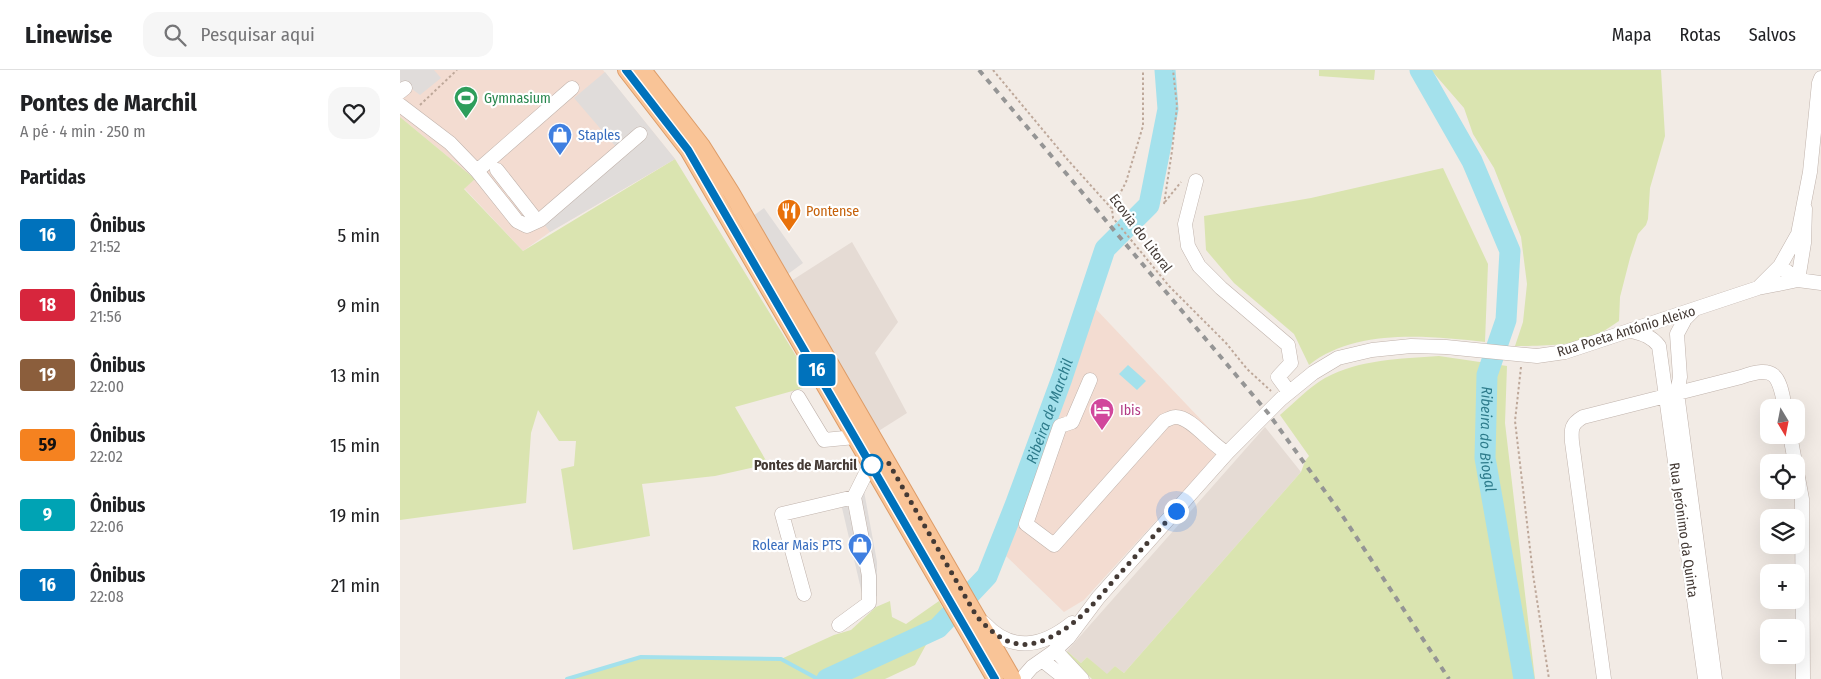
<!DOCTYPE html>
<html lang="pt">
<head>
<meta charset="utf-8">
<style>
  body { margin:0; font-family:"Fira Sans Condensed",sans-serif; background:#f6f6f6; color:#202124; height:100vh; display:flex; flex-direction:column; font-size:19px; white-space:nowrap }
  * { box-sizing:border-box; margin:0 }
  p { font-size:16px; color:#757577 }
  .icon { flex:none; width:28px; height:28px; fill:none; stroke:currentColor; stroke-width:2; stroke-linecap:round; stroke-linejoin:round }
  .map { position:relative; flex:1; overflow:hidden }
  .side { display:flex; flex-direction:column; background:#fff; width:400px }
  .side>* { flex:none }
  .badge { padding:0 10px; border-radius:4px; font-size:18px; line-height:32px }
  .needle { width:32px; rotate:170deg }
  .controls { position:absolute; left:1360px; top:329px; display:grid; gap:10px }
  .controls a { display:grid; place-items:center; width:45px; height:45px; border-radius:10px; background:#fff; box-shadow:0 5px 20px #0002; font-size:25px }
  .you { position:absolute; width:25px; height:25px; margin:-12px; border:4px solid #fff; border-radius:50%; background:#1a73e8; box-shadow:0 0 0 8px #1a73e833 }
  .map>.badge { position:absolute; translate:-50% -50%; box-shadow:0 0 0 2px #fff }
  h2 { padding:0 20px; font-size:19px; line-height:45px }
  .round { display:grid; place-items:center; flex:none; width:52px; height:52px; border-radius:15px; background:#f6f6f6 }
  .headline { display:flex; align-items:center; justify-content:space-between; height:85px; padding:0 20px }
  h1 { font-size:24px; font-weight:700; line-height:38px }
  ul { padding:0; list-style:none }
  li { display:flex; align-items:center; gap:15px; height:70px; padding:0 20px }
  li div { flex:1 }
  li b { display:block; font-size:19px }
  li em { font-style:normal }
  li .badge { min-width:55px; font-weight:700; text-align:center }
  header { display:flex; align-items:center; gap:30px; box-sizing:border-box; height:70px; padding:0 25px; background:#fff; border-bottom:1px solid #e0e0e0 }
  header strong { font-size:24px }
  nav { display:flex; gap:28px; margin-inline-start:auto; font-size:18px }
  .search { width:350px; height:45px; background:#f6f6f6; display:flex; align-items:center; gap:12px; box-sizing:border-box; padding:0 18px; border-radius:15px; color:#757577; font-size:19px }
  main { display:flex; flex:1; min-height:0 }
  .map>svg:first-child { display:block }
  .residential { fill:#e5dbd4 }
  .commercial { fill:#f3dcd1 }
  .green { fill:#dae4b0 }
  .parking { fill:#e0dcda }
  .water { fill:#a4e1ec }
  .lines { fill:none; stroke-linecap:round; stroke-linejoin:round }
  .stream { stroke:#a4e1ec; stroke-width:4 }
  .river { stroke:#a4e1ec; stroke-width:21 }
  .minor-casing { stroke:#c0b3ac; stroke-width:15 }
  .major-casing { stroke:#dd9c68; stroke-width:18 }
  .path { stroke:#bea89a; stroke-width:2; stroke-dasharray:2.5 2.5; stroke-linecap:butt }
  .minor { stroke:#fff; stroke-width:14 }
  .major { stroke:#f9c497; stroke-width:16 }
  .rail { stroke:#959595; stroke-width:4; stroke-dasharray:6 6; stroke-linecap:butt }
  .line-casing { stroke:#fff; stroke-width:11 }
  .line { stroke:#0072bc; stroke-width:8 }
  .walk { stroke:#443a35; stroke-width:5; stroke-dasharray:0 9 }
  .stop-dot { fill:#fff; stroke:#0072bc; stroke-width:2.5 }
  .labels { text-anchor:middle; stroke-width:4.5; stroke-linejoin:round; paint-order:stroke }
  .leisure-label { font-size:14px; fill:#27864d; stroke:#fff; text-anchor:start }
  .shop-label { font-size:14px; fill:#366cbe; stroke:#fff; text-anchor:start }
  .food-label { font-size:14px; fill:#c56008; stroke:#fff; text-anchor:start }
  .street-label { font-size:14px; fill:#443a35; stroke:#fff }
  .hotel-label { font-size:14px; fill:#b23c85; stroke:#fff; text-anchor:start }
  .stop-label { font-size:14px; font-weight:bold; fill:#443a35; stroke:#fff; text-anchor:end }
  .water-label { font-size:15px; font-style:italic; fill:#2d7b8b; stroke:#fff }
</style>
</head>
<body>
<header>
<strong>Linewise</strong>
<div class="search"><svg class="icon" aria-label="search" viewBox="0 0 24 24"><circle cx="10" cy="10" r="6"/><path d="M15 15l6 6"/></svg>Pesquisar aqui</div>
<nav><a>Mapa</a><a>Rotas</a><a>Salvos</a></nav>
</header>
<main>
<section class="side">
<div class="headline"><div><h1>Pontes de Marchil</h1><p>A pé · 4 min · 250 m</p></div><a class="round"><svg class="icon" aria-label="heart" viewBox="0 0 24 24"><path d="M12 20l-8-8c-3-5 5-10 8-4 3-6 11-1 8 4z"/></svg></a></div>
<h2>Partidas</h2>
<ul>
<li><span class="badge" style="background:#0072bc;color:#fff">16</span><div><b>Ônibus</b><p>21:52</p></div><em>5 min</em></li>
<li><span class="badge" style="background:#d7263d;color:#fff">18</span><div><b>Ônibus</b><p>21:56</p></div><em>9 min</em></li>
<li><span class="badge" style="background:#8b5e3c;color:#fff">19</span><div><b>Ônibus</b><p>22:00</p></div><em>13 min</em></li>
<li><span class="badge" style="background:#f58220;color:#111">59</span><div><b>Ônibus</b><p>22:02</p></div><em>15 min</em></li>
<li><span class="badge" style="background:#00a3b4;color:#fff">9</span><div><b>Ônibus</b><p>22:06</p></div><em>19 min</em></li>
<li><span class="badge" style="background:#0072bc;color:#fff">16</span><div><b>Ônibus</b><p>22:08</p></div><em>21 min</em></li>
</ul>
</section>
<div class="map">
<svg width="1421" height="609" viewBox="0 0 1421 609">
  <rect width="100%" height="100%" fill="#f2ebe5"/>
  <path class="residential" d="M452,172L498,252L475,283L507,343L477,362L391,211Z
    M865,357L901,402L724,603L715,596L707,605L687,587L681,593L667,581Z"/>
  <path class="commercial" d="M0,0H203L275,89L150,162L123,181L64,118L75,109L0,47Z
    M693,236L825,375L684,530L664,542L606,486Z"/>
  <path class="green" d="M919,0H975L974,10L919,6Z
    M1031,0H1261L1265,66L1250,118L1248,149L1246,155L1238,164L1230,188L1220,227L1219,251C1211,256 1203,262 1195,266C1174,276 1138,276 1115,276L1123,252L1127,214L1121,167L1094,98L1073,64L1064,38Z
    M0,47L75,109L64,119L123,181L275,89L414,315L335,337L368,394L315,406L242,414L250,466L173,480L161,399L174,396L176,371H159L138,340L131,363L126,433L0,450Z
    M1043,98L1088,194L1085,272C1029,266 956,258 909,295L894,264L834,213L806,180L804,146L911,128Z
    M1039,286L1107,296L1105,353L1135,609H692L668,586L667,581L681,593L687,587L707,604L715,596L724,603L901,402L905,391L909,386L880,345C894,333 909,317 925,308C960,289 1000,289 1039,286Z
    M490,531L492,547L506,554L539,531L552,556L527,573L515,595L485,609H167L241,587L381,589L434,565L451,560L476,537Z"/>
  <path class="parking" d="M0,0H34L41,8L20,25L12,19L5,27L0,22Z
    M205,2L275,89L150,162L144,154L217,78L174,28Z
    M364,138L403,193L388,204L353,146Z
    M464,421L477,492V526L464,532L439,425Z"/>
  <path class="water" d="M728,295L746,311L737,320L719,304Z"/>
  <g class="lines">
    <path class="stream" d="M167,609L241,587L381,589L418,609"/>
    <g class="river">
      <path id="s1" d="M1020,0L1072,91L1110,181L1106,250L1087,305L1085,388L1124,609"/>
      <path id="s2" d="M427,609L538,558L587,506L616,433L662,308L705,179L749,135L768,39L765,0"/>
    </g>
    <defs>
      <path id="minor" d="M0,22L5,18
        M0,35L50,73L77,101L117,151L127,156L140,150L240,64
        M97,100L137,151
        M77,101L172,18
        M796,111L785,154L788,176L799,196L821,218L888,275L891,293L878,307L889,322
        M1380,196L1398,210L1421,213
        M1358,218L1380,196L1398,164L1410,102L1419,13L1421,8
        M1293,241L1285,249L1277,264L1280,307L1277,323L1315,609
        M1232,261C1243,264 1251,266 1259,276L1305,609
        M690,310L672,352L660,356L626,454L654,475L764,351C767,350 772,347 775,347C791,346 812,376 827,383
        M398,327L424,370L455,367
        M1390,365L1395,392
        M1396,397L1402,429L1403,609
        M404,524L382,444L454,427
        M584,553C612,583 642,577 672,553
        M439,555L469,533V506L454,427L471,393
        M655,580L682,609
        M642,590L666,609
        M624,609L625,605L632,597L652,583L668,568L698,528L827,383L881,329L913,303L938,288L972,280L1011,276L1046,277L1137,286L1165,282L1358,218L1398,210L1404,173L1405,138
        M1204,609L1172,372C1171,359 1171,354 1183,347L1341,307C1375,295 1379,304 1385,338"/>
      <path id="major" d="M226,0L288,80L595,609
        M243,0L302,76L331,122L613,609"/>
    </defs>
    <use href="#minor" class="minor-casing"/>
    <use href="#major" class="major-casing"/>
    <path class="path" d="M593,0L667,89L712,139L713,148L769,216L826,273L847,299L871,321
      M20,35L57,0
      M765,132L781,112
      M764,134L772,81L777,36L773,0
      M712,139L726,112L743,56V0
      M1121,297L1115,351L1133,504L1149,609"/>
    <use href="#minor" class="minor"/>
    <use href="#major" class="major"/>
    <path class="rail" d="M579,0L868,343L940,442L1049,609"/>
  </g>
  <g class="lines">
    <defs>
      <path id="line" d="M226,0L288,80L595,609"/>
    </defs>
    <use href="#line" class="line-casing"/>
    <use href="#line" class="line"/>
    <path class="walk" d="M472,395L488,392L577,547C592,562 607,577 630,574C639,573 650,568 658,563C680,551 698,529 714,510C735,487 755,464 776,441"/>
  </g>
  <defs>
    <symbol id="stadium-pin" viewBox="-11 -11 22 30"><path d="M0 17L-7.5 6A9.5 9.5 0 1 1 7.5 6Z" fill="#2e9e5b" stroke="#fff"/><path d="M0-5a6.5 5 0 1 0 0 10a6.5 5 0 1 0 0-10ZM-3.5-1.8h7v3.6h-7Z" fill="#fff"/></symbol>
    <symbol id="shop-pin" viewBox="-11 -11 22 30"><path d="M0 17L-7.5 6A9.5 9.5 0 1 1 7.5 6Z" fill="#3f7fe0" stroke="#fff"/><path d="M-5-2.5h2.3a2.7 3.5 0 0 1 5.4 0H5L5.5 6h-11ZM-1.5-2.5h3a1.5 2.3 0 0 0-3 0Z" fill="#fff"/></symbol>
    <symbol id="restaurant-pin" viewBox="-11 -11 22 30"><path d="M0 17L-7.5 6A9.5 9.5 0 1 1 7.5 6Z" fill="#e8710a" stroke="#fff"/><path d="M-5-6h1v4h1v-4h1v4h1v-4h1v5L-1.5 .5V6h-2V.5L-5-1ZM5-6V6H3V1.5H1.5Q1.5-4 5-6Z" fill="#fff"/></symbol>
    <symbol id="hotel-pin" viewBox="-11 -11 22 30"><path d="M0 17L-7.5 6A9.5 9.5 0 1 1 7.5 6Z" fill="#d1479c" stroke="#fff"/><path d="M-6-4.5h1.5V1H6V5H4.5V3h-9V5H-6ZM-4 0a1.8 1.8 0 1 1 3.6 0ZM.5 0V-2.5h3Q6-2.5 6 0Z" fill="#fff"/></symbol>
  </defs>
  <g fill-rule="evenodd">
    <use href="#stadium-pin" x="52" y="14" width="28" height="38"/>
    <use href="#shop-pin" x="146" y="51" width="28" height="38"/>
    <use href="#restaurant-pin" x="375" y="127" width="28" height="38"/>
    <use href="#hotel-pin" x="688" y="326" width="28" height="38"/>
    <use href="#shop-pin" x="446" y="461" width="28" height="38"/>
  </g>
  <circle class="stop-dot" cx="472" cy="395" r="10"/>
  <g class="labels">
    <g class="leisure-label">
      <text x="84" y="33">Gymnasium</text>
    </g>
    <g class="shop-label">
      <text x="178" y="70">Staples</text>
      <text x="442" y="480" text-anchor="end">Rolear Mais PTS</text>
    </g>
    <g class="food-label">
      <text x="406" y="146">Pontense</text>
    </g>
    <g class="street-label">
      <text transform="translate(741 163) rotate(53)" y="5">Ecovia do Litoral</text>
      <text transform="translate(1226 261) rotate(-17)" y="5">Rua Poeta António Aleixo</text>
      <text transform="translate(1284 460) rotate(82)" y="5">Rua Jerónimo da Quinta</text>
    </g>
    <g class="hotel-label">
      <text x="720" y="345">Ibis</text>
    </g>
    <g class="stop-label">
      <text x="457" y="400">Pontes de Marchil</text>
    </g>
    <g class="water-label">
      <text dy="5" stroke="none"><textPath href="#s2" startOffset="370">Ribeira de Marchil</textPath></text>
      <text dy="5" stroke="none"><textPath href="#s1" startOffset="394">Ribeira do Biogal</textPath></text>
    </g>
  </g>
</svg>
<div class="controls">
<a><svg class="needle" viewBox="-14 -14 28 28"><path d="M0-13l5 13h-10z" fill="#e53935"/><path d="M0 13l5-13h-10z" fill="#757577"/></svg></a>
<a><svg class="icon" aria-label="locate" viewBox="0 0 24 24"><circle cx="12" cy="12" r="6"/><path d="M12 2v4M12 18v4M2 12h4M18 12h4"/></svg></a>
<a><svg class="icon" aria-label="layers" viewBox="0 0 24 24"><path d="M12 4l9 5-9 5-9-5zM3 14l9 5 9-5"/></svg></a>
<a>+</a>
<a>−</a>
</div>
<div class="you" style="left:776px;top:441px"></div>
<b class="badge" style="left:417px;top:300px;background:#0072bc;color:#fff">16</b>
</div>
</main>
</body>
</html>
